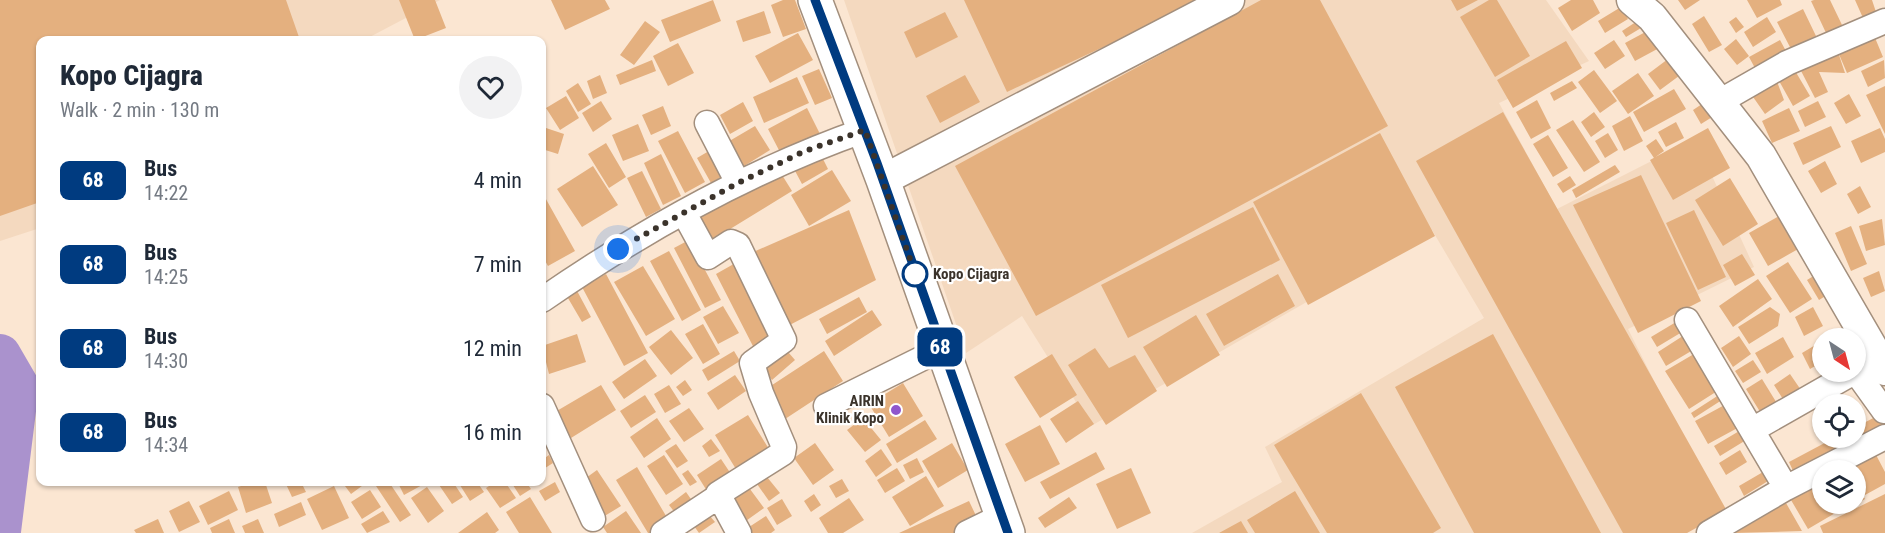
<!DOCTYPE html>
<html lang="en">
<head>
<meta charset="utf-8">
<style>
  body { margin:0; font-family:"Roboto Condensed",sans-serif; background:#f2f2f3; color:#1f2937; height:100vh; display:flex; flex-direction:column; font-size:22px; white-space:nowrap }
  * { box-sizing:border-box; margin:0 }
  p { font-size:20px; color:#747a83 }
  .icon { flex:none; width:33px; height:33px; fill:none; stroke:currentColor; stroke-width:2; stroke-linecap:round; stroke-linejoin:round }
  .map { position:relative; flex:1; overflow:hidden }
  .side { position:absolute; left:36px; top:36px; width:510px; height:450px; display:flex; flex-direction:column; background:#fff; border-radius:12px; box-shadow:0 2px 4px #0004 }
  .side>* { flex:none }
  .badge { padding:0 12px; border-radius:9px; font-size:21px; line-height:39px }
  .needle { width:39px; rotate:144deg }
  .controls { position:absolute; left:1812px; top:328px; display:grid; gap:12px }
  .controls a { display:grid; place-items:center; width:54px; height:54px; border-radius:50%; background:#fff; box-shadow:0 2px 4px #0004; font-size:30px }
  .you { position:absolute; width:30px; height:30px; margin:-15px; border:4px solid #fff; border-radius:50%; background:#1a73e8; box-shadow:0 0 0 9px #1a73e833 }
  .map>.badge { position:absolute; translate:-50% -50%; box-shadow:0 0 0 3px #fff }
  .round { display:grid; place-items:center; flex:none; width:63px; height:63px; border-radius:32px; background:#f2f2f3 }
  .headline { display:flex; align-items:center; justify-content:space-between; height:102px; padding:0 24px }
  h1 { font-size:28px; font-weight:800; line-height:45px }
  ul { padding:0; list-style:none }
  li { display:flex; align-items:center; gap:18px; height:84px; padding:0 24px }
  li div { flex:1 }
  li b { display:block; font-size:22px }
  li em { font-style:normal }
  li .badge { min-width:66px; font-weight:700; text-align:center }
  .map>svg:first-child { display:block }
  .built { fill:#f4d9bf }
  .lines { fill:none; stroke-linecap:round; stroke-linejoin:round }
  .river { stroke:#aa92cd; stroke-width:42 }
  .building { fill:#e4b07f }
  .minor-casing { stroke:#a38f7d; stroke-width:27 }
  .tertiary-casing { stroke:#a38f7d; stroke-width:33 }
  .primary-casing { stroke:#a38f7d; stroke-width:36 }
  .minor { stroke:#fff; stroke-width:24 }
  .tertiary { stroke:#fff; stroke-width:30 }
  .primary { stroke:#fff; stroke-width:33 }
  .line-casing { stroke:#fff; stroke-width:14 }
  .line { stroke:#003b80; stroke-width:9 }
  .walk { stroke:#3b332b; stroke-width:6; stroke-dasharray:0 10.8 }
  .stop-dot { fill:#fff; stroke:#003b80; stroke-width:3 }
  .poi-dot { fill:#8f56cd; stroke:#fff; stroke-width:2 }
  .labels { text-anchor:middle; stroke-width:4.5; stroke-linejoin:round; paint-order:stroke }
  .stop-label { font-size:15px; font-weight:bold; fill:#3b332b; stroke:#fff; text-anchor:start }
  .poi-label { font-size:15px; font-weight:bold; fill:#3b332b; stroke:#fff; text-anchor:end }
</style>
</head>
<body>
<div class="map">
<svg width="1885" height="533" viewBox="0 0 1885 533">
  <rect width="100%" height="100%" fill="#fbe6d2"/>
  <path class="built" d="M0,0H440L364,40H40V228L0,241Z
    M844,0H1546L1589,61L1499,103L1557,209L1695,139L1754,267L1628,329L1717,506L1675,533H1192L1282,482L1265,447L1484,318L1432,230L1091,426L1022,316L966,353Z"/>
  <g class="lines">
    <path class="river" d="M0,355L18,386L0,531"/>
  </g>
  <path class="building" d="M0,0H286L300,40H40V202L0,216Z
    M399,0H435L446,28L415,40Z
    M551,0H605L610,9L565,30Z
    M713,0L721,21L670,42L661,20Z
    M783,0H795L806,29L783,37L771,5Z
    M964,0H1204L1007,92Z
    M1261,0H1320L1388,126L1036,316L955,166Z
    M1451,0H1478L1457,11Z
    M1489,0H1497L1530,56L1495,77L1460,17Z
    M1571,0H1593L1600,13L1572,31L1558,8Z
    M1678,0H1700L1685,10Z
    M1747,0H1780L1782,5L1757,18Z
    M1814,0H1830L1843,27L1827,35L1811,1Z
    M1855,0H1872L1876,12L1863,18Z
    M1621,7L1628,19L1605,33L1598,21Z
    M1803,9L1816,36L1791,49L1777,22Z
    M764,11L771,33L743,42L736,21Z
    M945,12L958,37L916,58L904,32Z
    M1704,16L1722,45L1709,52L1692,24Z
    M1736,17L1744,27L1736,33L1729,22Z
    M1767,17L1776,32L1753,47L1744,32Z
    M1642,18L1646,25L1626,37L1622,31Z
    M645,21L660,32L634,65L620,55Z
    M1651,29L1661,47L1635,61L1625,43Z
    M798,33L813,60L770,83L755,56Z
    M1873,33L1883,57L1847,73L1838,52L1845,73L1819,72L1828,92L1815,98L1799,67Z
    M1736,39L1749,56L1737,65L1724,49Z
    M1614,40L1625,56L1605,69L1594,53Z
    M1780,40L1787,53L1756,70L1749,57Z
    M1566,41L1582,68L1513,108L1497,80Z
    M678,43L694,73L668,86L653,56Z
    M1672,56L1683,73L1660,90L1648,74Z
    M652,60L656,71L620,85L616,75Z
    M1884,60L1885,78L1868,87L1861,71Z
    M819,69L832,98L815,105L802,76Z
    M1794,69L1810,96L1793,106L1778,79Z
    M1594,70L1617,101L1600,113L1578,82Z
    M1638,73L1654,96L1628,114L1612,91Z
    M600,75L607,93L593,99L587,81Z
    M965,75L980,102L940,123L926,96Z
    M797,77L809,103L764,123L753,97Z
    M1776,79L1784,100L1765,114L1751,94Z
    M1572,81L1577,88L1554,101L1550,93Z
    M578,83L591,104L578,112L566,91Z
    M1885,86V134L1866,95Z
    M1674,89L1686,109L1644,132L1633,112Z
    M1849,94L1861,116L1846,124L1834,103Z
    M566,96L579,118L560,130L546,108Z
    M1537,100L1551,128L1531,139L1516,112Z
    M1708,100L1717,114L1701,124L1693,110Z
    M601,101L612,119L593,132L582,113Z
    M1818,101L1826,117L1805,127L1798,111Z
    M743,102L753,121L730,134L720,115Z
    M663,106L671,126L651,135L642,115Z
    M807,108L821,136L782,156L768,129Z
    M1789,108L1800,131L1772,143L1762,121Z
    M1503,112L1727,511L1687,533H1623L1416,161Z
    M1594,112L1605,127L1591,137L1581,122Z
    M1630,116L1643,141L1624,151L1612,126Z
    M1573,120L1600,162L1584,172L1556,130Z
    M1676,122L1684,138L1666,147L1658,132Z
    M638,124L649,151L623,161L612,135Z
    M755,126L770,150L741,168L726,143Z
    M1831,126L1841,147L1803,165L1793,143Z
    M546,128L564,134L558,154L542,149Z
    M1708,128L1730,168L1673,200L1650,160Z
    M1880,128L1885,139V152L1861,163L1851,141Z
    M678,131L705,182L685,193L658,141Z
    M1380,133L1435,236L1308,305L1253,202Z
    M1608,133L1618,150L1605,158L1595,141Z
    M1548,135L1568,168L1553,177L1533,144Z
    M1656,139L1664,151L1654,158L1646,146Z
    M606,143L626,177L609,188L588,154Z
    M714,148L728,173L711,183L697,158Z
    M820,153L828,169L802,184L794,169Z
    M661,154L681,196L663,205L644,163Z
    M1825,161L1837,184L1821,193L1808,171Z
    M1615,165L1620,172L1576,198L1572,190Z
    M593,166L618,205L582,227L557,189Z
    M777,167L792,191L704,245L689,220Z
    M832,170L851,201L809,226L791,195Z
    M642,171L661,209L646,217L627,178Z
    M1641,175L1701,301L1638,333L1573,205Z
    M1570,176L1576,185L1563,193L1557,184Z
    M1730,178L1758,224L1723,246L1695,200Z
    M1860,186L1871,207L1858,214L1847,194Z
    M542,192L575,251L548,266L542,255Z
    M1253,207L1280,260L1128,338L1101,285Z
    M849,210L876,280L782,329L751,253Z
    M1694,210L1726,277L1698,290L1666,223Z
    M1781,215L1800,248L1768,266L1749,233Z
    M1882,219L1885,245L1866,251L1859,226Z
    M1851,226L1867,264L1851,271L1835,233Z
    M689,240L721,300L705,308L674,248Z
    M669,251L701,310L682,321L650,261Z
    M1742,254L1755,275L1735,286L1723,265Z
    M739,261L779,340L756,352L716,274Z
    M1788,262L1812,299L1790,313L1766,276Z
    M643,266L675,319L646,336L614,282Z
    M1879,271L1885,291L1871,297L1863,278Z
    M1820,272L1832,292L1819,300L1807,280Z
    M606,274L648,353L624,366L582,287Z
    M1278,274L1295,306L1224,346L1206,314Z
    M1758,279L1772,299L1733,327L1719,306Z
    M575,287L591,317L582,322L565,293Z
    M859,297L867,312L827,334L819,319Z
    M723,306L739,333L718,344L703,317Z
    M1770,307L1780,314L1778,326L1749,344L1738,327Z
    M1813,307L1823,326L1804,336L1795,317Z
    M872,310L882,325L834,356L825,341Z
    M1196,315L1220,355L1167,387L1143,347Z
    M1681,319L1687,329L1657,347L1651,337Z
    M703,324L720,354L703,364L685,334Z
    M671,330L693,358L671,375L649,347Z
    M1689,332L1698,347L1666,366L1658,352Z
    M577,334L586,362L549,374L542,346Z
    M1493,334L1601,533H1474L1395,387Z
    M1739,336L1751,354L1733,367L1721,348Z
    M1783,337L1794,357L1767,374L1755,353Z
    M1822,341V362L1810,369L1802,353Z
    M782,345L795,360L772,380L758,364Z
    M1095,348L1109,368L1135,355L1157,391L1106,425L1068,365Z
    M734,351L740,361L708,381L702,370Z
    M824,351L843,381L782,421L763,391Z
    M1699,351L1722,388L1689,409L1665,371Z
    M1052,354L1077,395L1040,418L1014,377Z
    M645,359L657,376L624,399L612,382Z
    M1753,360L1761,372L1743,383L1735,371Z
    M1790,374L1803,393L1786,404L1774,385Z
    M735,375L746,391L718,410L707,393Z
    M1762,379L1778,405L1762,415L1746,389Z
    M685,380L692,390L683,396L676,387Z
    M903,383L923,416L889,437L869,404Z
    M601,385L616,410L571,438L555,412Z
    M669,385L681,404L665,413L654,394Z
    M1361,393L1441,528L1433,533H1327L1274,445Z
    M1722,393L1725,398L1694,418L1691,413Z
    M645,395L656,412L631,428L620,411Z
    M1078,401L1094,424L1066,443L1050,419Z
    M1730,402L1743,425L1708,444L1695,421Z
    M689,408L704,429L684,442L669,421Z
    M1881,414L1885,426L1794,473L1789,462L1834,438H1856V427Z
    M748,415L772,454L739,474L715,435Z
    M657,418L671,439L644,458L630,437Z
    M863,418L881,440L865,452L847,430Z
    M925,420L937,439L897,463L886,444Z
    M1040,425L1060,464L1025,482L1005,444Z
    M1746,427L1751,437L1720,456L1714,446Z
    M711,439L720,451L709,457L702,446Z
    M815,443L834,470L813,485L794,458Z
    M952,443L968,470L938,488L922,461Z
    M676,444L688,461L677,468L665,451Z
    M881,449L892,465L876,477L865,461Z
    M1740,450L1747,462L1726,475L1719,463Z
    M1096,452L1105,469L1050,499L1040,482Z
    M1875,453L1885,472V484L1865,495L1856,477V471L1850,467Z
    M549,455L553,463L542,470V460Z
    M664,455L683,484L666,495L647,466Z
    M917,458L924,472L910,479L903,465Z
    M721,459L731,474L707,491L697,475Z
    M637,467L672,526L660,533H648L616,480Z
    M897,468L905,481L885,493L877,480Z
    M1131,468L1151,513L1117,529L1096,484Z
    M597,470L621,506L603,517L579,483Z
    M688,470L697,482L690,486L682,474Z
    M1763,472L1768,481L1744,496L1739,486Z
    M926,476L944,506L910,526L892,497Z
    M767,477L780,493L769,501L757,484Z
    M842,479L849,491L836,498L829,486Z
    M253,482H265L272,503L246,513L238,487Z
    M285,482H301L306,492L292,497Z
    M342,482H365L366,483L351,494Z
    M384,482H389L411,515L400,522L376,486Z
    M405,482H423L424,484L404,495L399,485Z
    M437,482H453L463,497L452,504Z
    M458,482H477L484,492L470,501Z
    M495,482H505L516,498L500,508L486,488Z
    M511,482H526L531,489L520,496Z
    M555,482L560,492L545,501L539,491Z
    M1819,483L1822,488V504H1832L1837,512L1808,529L1791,500Z
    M1856,483L1865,499L1856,504Z
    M747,485L764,508L743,523L727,500Z
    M334,486L349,518L322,530L307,499Z
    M427,487L444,511L428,523L411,498Z
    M370,490L381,507L362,519L351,502Z
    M229,491L238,510L208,525L199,506Z
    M1295,491L1320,533H1255L1247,520Z
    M686,492L693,502L676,514L669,505Z
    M814,494L821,505L811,512L804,501Z
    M1885,494V533H1823L1820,526Z
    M530,497L552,533H519L506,512Z
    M1069,497L1077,508L1045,528L1038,518Z
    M849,498L864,520L843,533H828L819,518Z
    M782,499L792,516L777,525L767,508Z
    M189,501L200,522L179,532L169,511Z
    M969,501L979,522L954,533H899Z
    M301,502L306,515L279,527L274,514Z
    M1786,503L1802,531L1735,533Z
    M383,511L390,522L367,533L361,524Z
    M626,511L641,533H607L603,527Z
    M487,512L499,530L495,533H458Z
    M709,515L715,522L699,533L694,526Z
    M766,516L775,530L771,533H749L746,529Z
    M158,519L164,533H136L134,530Z
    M229,519L235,533H212L210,528Z
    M258,519L264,533H245L242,526Z
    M1241,521L1248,533H1219Z"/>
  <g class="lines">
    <defs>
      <path id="minor" d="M1719,102L1787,63L1885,21
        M707,123L738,183
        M684,213L708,257L731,242L738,245L784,340L752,363L761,393L784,447L783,453L718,494L739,533
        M542,300C642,231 750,170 865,130
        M1687,320L1786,488
        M1856,372L1884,411
        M542,406L593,519
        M826,406L941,349
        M1752,430L1854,372
        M663,533L719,496
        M967,533L1004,515
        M1709,533L1786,488L1885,437"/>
      <path id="tertiary" d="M1632,0L1652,17L1761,156L1885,370
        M883,180L1229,0"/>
      <path id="primary" d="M815,0L883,180L1008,533"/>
    </defs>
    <use href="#minor" class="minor-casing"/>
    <use href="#tertiary" class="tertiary-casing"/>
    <use href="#primary" class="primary-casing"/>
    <use href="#minor" class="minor"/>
    <use href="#tertiary" class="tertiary"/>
    <use href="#primary" class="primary"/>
  </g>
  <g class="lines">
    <defs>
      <path id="line" d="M815,0L877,163L1008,533"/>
    </defs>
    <use href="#line" class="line-casing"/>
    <use href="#line" class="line"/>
    <path class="walk" d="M618,249L738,183L805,151L865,130L917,279L915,274"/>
  </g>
  <circle class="stop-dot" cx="915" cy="274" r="12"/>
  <circle class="poi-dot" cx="896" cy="410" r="6"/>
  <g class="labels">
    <g class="stop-label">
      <text x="933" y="279">Kopo Cijagra</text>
    </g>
    <g class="poi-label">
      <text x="884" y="406">AIRIN<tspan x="884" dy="17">Klinik Kopo</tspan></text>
    </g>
  </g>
</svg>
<div class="controls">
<a><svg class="needle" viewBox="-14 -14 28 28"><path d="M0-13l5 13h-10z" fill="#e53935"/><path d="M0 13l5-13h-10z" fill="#747a83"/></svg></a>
<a><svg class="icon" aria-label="locate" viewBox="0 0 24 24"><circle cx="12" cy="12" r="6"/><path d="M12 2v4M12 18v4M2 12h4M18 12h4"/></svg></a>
<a><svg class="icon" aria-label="layers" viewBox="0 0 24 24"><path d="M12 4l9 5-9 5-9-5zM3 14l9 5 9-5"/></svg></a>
</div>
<div class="you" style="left:618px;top:249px"></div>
<b class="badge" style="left:940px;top:347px;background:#003b80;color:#fff">68</b>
<section class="side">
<div class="headline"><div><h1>Kopo Cijagra</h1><p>Walk · 2 min · 130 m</p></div><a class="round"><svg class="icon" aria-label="heart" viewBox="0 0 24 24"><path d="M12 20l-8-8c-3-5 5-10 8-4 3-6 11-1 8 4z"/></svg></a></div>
<ul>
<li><span class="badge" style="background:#003b80;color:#fff">68</span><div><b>Bus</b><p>14:22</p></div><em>4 min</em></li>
<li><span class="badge" style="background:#003b80;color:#fff">68</span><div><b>Bus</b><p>14:25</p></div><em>7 min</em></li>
<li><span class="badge" style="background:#003b80;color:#fff">68</span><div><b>Bus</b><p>14:30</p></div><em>12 min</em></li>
<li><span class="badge" style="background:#003b80;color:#fff">68</span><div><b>Bus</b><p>14:34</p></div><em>16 min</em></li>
</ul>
</section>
</div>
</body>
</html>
